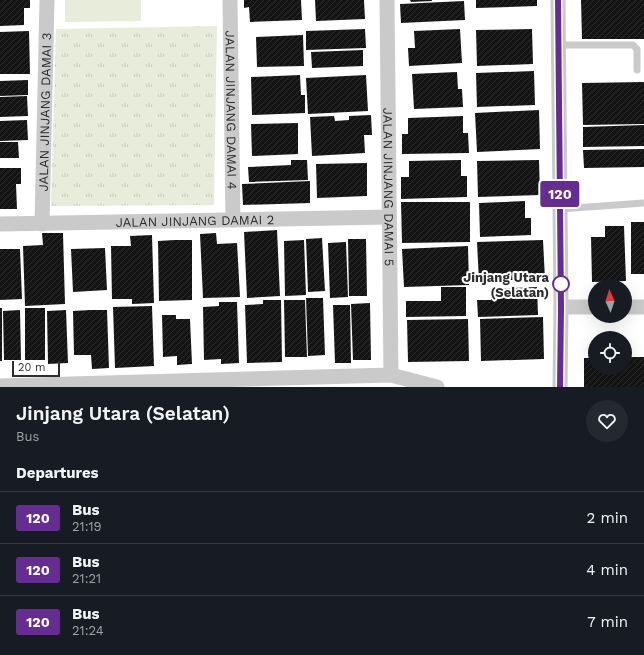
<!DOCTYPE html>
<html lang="en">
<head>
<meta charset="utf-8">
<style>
  body { margin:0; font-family:"Work Sans",sans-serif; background:#242831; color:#f1f3f6; height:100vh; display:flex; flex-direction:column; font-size:15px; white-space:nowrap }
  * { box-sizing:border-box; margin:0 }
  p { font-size:13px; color:#9ea1a6 }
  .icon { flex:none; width:22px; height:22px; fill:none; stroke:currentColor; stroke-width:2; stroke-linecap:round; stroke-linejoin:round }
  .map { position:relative; height:387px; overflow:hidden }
  .panel { display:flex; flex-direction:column; background:#171b24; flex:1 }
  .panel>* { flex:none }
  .badge { padding:0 8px; border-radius:3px; font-size:14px; line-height:26px }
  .needle { width:26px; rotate:357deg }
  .buttons { position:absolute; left:588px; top:279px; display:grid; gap:8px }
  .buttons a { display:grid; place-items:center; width:44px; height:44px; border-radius:50%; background:#171b24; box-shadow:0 4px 16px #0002; font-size:20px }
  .scale { position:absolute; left:12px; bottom:10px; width:48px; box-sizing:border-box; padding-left:4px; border:2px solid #2d2d2d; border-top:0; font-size:11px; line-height:14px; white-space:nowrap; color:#2d2d2d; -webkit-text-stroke:3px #fff; paint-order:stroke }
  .map>.badge { position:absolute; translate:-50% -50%; box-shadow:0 0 0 2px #fff }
  h2 { padding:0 16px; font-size:15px; line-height:36px }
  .round { display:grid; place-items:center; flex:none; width:42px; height:42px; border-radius:21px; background:#242831 }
  .overview { display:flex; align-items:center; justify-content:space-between; height:68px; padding:0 16px }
  h1 { font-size:19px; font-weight:600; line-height:30px }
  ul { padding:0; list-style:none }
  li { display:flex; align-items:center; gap:12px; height:52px; padding:0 16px; border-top:1px solid #363941 }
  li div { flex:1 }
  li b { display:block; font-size:15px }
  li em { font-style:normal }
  li .badge { min-width:44px; font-weight:700; text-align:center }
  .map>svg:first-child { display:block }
  .green { fill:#e8ecda }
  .park { fill:url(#park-tufts) }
  .building { fill:url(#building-hatch) }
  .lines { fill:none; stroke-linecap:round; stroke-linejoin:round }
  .service { stroke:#cacaca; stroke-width:7 }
  .minor { stroke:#cacaca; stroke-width:15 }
  .line-casing { stroke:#fff; stroke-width:9 }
  .line { stroke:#662d91; stroke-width:6 }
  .stop-dot { fill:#fff; stroke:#662d91; stroke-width:2 }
  .labels { text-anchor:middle; stroke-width:4; stroke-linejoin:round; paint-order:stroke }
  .street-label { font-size:13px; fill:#2d2d2d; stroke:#fff }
  .stop-label { font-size:13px; font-weight:bold; fill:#2d2d2d; stroke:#fff; text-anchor:end }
</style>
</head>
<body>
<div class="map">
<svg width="644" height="387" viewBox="0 0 644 387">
  <defs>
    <pattern id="park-tufts" width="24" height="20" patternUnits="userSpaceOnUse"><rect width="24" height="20" fill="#e8ecda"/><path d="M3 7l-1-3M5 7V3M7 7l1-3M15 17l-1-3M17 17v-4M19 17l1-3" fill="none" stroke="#c7cbbb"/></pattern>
    <pattern id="building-hatch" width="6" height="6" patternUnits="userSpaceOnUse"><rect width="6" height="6" fill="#141414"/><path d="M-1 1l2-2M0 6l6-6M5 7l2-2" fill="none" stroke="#2e2e2e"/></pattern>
  </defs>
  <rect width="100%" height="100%" fill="#fff"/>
  <path class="green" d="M65,0H141V21L65,22Z"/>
  <path class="park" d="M217,26L214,205L51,206L56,29Z"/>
  <path class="building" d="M0,0H30V8H24V25L0,26Z
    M244,0H301L302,20L250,22L249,7L244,8Z
    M315,0H364L365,19L316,21Z
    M410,0H432V1L411,2Z
    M476,0H537V6L476,8Z
    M581,0H644V39H582Z
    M464,1L465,20L401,23L400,4Z
    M365,29L366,48L306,50V31Z
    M460,29L462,63L409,66L408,48H415L414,31Z
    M532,29L533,64L477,66L476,30Z
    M29,31L30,74H0V32Z
    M303,35L304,66L257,67L256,37Z
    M363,50V66L312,68L311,52Z
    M534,71L535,105L477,107L476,73Z
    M457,72L458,89H462L463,107L414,109L412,74Z
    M300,75L301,95H305V113L252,115L251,77Z
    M366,75L368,111L308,114L306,78Z
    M28,80V95L0,96V81Z
    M644,82V124L583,125L582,83Z
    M27,96L28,116L0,117V97Z
    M539,110L540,149L477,152L475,113Z
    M371,115L372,135H364L365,153L312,156L310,117L334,116L335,121L349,120V116Z
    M463,116V133H468L469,153L402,154V134H408V118Z
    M27,120L28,140L0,141V121Z
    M298,123V154L252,156L251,124Z
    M644,125V146L583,147V127Z
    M0,142H18L19,158H0Z
    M644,149V167L584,168L583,150Z
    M291,160H307L308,180L249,182L248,167L291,165Z
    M461,160V176H467V197L401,199V177H409V161Z
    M539,160L540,195L478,197L477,161Z
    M367,163V196L317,198L316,164Z
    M0,168H21V184H16L17,209H0Z
    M310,181V203L243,205L242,184Z
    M525,201V218H531V235L480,237L479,203Z
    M401,202H470V242L402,243Z
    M631,222H644V274H631Z
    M605,226H624L626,281L592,282L591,237H605Z
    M277,230L280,296L247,298L244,232Z
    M42,233H63L65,304L25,306L23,246L43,245Z
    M216,233L217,244L237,243L240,297L203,298L200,234Z
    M152,235L154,303L132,304V299H112L111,246H131L130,236Z
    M322,238L325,291L308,292L306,239Z
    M348,239H366L367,296H349Z
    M175,240H192V300L159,301L158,241Z
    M304,240L306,295L285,296L284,241Z
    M543,240L545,279L479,281L477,242Z
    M346,242L348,297L330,298L328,243Z
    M468,246L469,285L404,287L402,249Z
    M105,248L107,290L73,292L71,249Z
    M0,249H20L22,299L0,300Z
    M441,287H466V316L406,317V301H441Z
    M537,287L538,315L478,317L477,300H491V289Z
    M306,298H323L325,355L308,356Z
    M263,300H281L282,362L247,363L245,305L263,304Z
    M284,300H305L307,357H285Z
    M219,302H237L239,363L221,364V359L204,360L203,307L219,306Z
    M370,303L371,360H353L351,304Z
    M333,305H350L351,363H335Z
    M152,306L154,366L115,368L113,307Z
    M0,308H2V361H0Z
    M25,308H45V360H25Z
    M20,310L21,360H4L3,311Z
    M66,310L68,363L48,364L47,311Z
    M90,310H107L109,368L92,369L91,355H74L73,311Z
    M162,315H176V319H190L192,364L177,365V356L163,357Z
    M543,317L544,359L481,361L480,319Z
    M468,319L469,361L408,362L407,320Z
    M625,357H644V387H584V358H595V368H625Z"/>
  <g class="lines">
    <path class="service" d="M558,45H633L637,49V70
      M560,209L644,203"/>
    <g class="minor">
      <path id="s1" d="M230,0L233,220"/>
      <path id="s2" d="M387,0L391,375"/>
      <path d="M558,0L561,307L560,387"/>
      <path id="s3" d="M0,224L389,217"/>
      <path id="s4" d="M42,224L47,0"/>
      <path d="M561,307H595"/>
      <path d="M625,307H644"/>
      <path d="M0,386L391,375L437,387"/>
    </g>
  </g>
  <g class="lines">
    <defs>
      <path id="line" d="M558,0L561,308L560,387"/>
    </defs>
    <use href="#line" class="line-casing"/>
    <use href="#line" class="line"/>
  </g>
  <circle class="stop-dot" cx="561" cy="284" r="8"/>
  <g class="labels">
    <g class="street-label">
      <text dy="5" stroke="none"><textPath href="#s1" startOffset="110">JALAN JINJANG DAMAI 4</textPath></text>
      <text dy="5" stroke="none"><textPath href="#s4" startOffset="112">JALAN JINJANG DAMAI 3</textPath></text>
      <text dy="5" stroke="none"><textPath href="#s2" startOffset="187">JALAN JINJANG DAMAI 5</textPath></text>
      <text dy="5" stroke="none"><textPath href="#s3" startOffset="195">JALAN JINJANG DAMAI 2</textPath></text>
    </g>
    <g class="stop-label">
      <text x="549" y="282">Jinjang Utara<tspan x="549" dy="15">(Selatan)</tspan></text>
    </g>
  </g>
</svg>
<div class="buttons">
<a><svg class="needle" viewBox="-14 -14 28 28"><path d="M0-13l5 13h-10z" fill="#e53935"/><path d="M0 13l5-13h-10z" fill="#9ea1a6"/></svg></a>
<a><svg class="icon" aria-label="locate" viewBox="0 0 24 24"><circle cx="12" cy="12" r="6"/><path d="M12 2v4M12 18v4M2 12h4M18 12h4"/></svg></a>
</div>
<div class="scale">20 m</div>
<b class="badge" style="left:560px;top:194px;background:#662d91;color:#fff">120</b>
</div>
<section class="panel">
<div class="overview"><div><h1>Jinjang Utara (Selatan)</h1><p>Bus</p></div><a class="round"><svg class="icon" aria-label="heart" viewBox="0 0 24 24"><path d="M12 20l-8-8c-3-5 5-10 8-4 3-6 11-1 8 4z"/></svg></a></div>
<h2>Departures</h2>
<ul>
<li><span class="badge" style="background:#662d91;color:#fff">120</span><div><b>Bus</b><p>21:19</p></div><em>2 min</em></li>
<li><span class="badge" style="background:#662d91;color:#fff">120</span><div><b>Bus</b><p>21:21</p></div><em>4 min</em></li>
<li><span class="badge" style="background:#662d91;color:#fff">120</span><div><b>Bus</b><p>21:24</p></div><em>7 min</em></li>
</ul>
</section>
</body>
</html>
